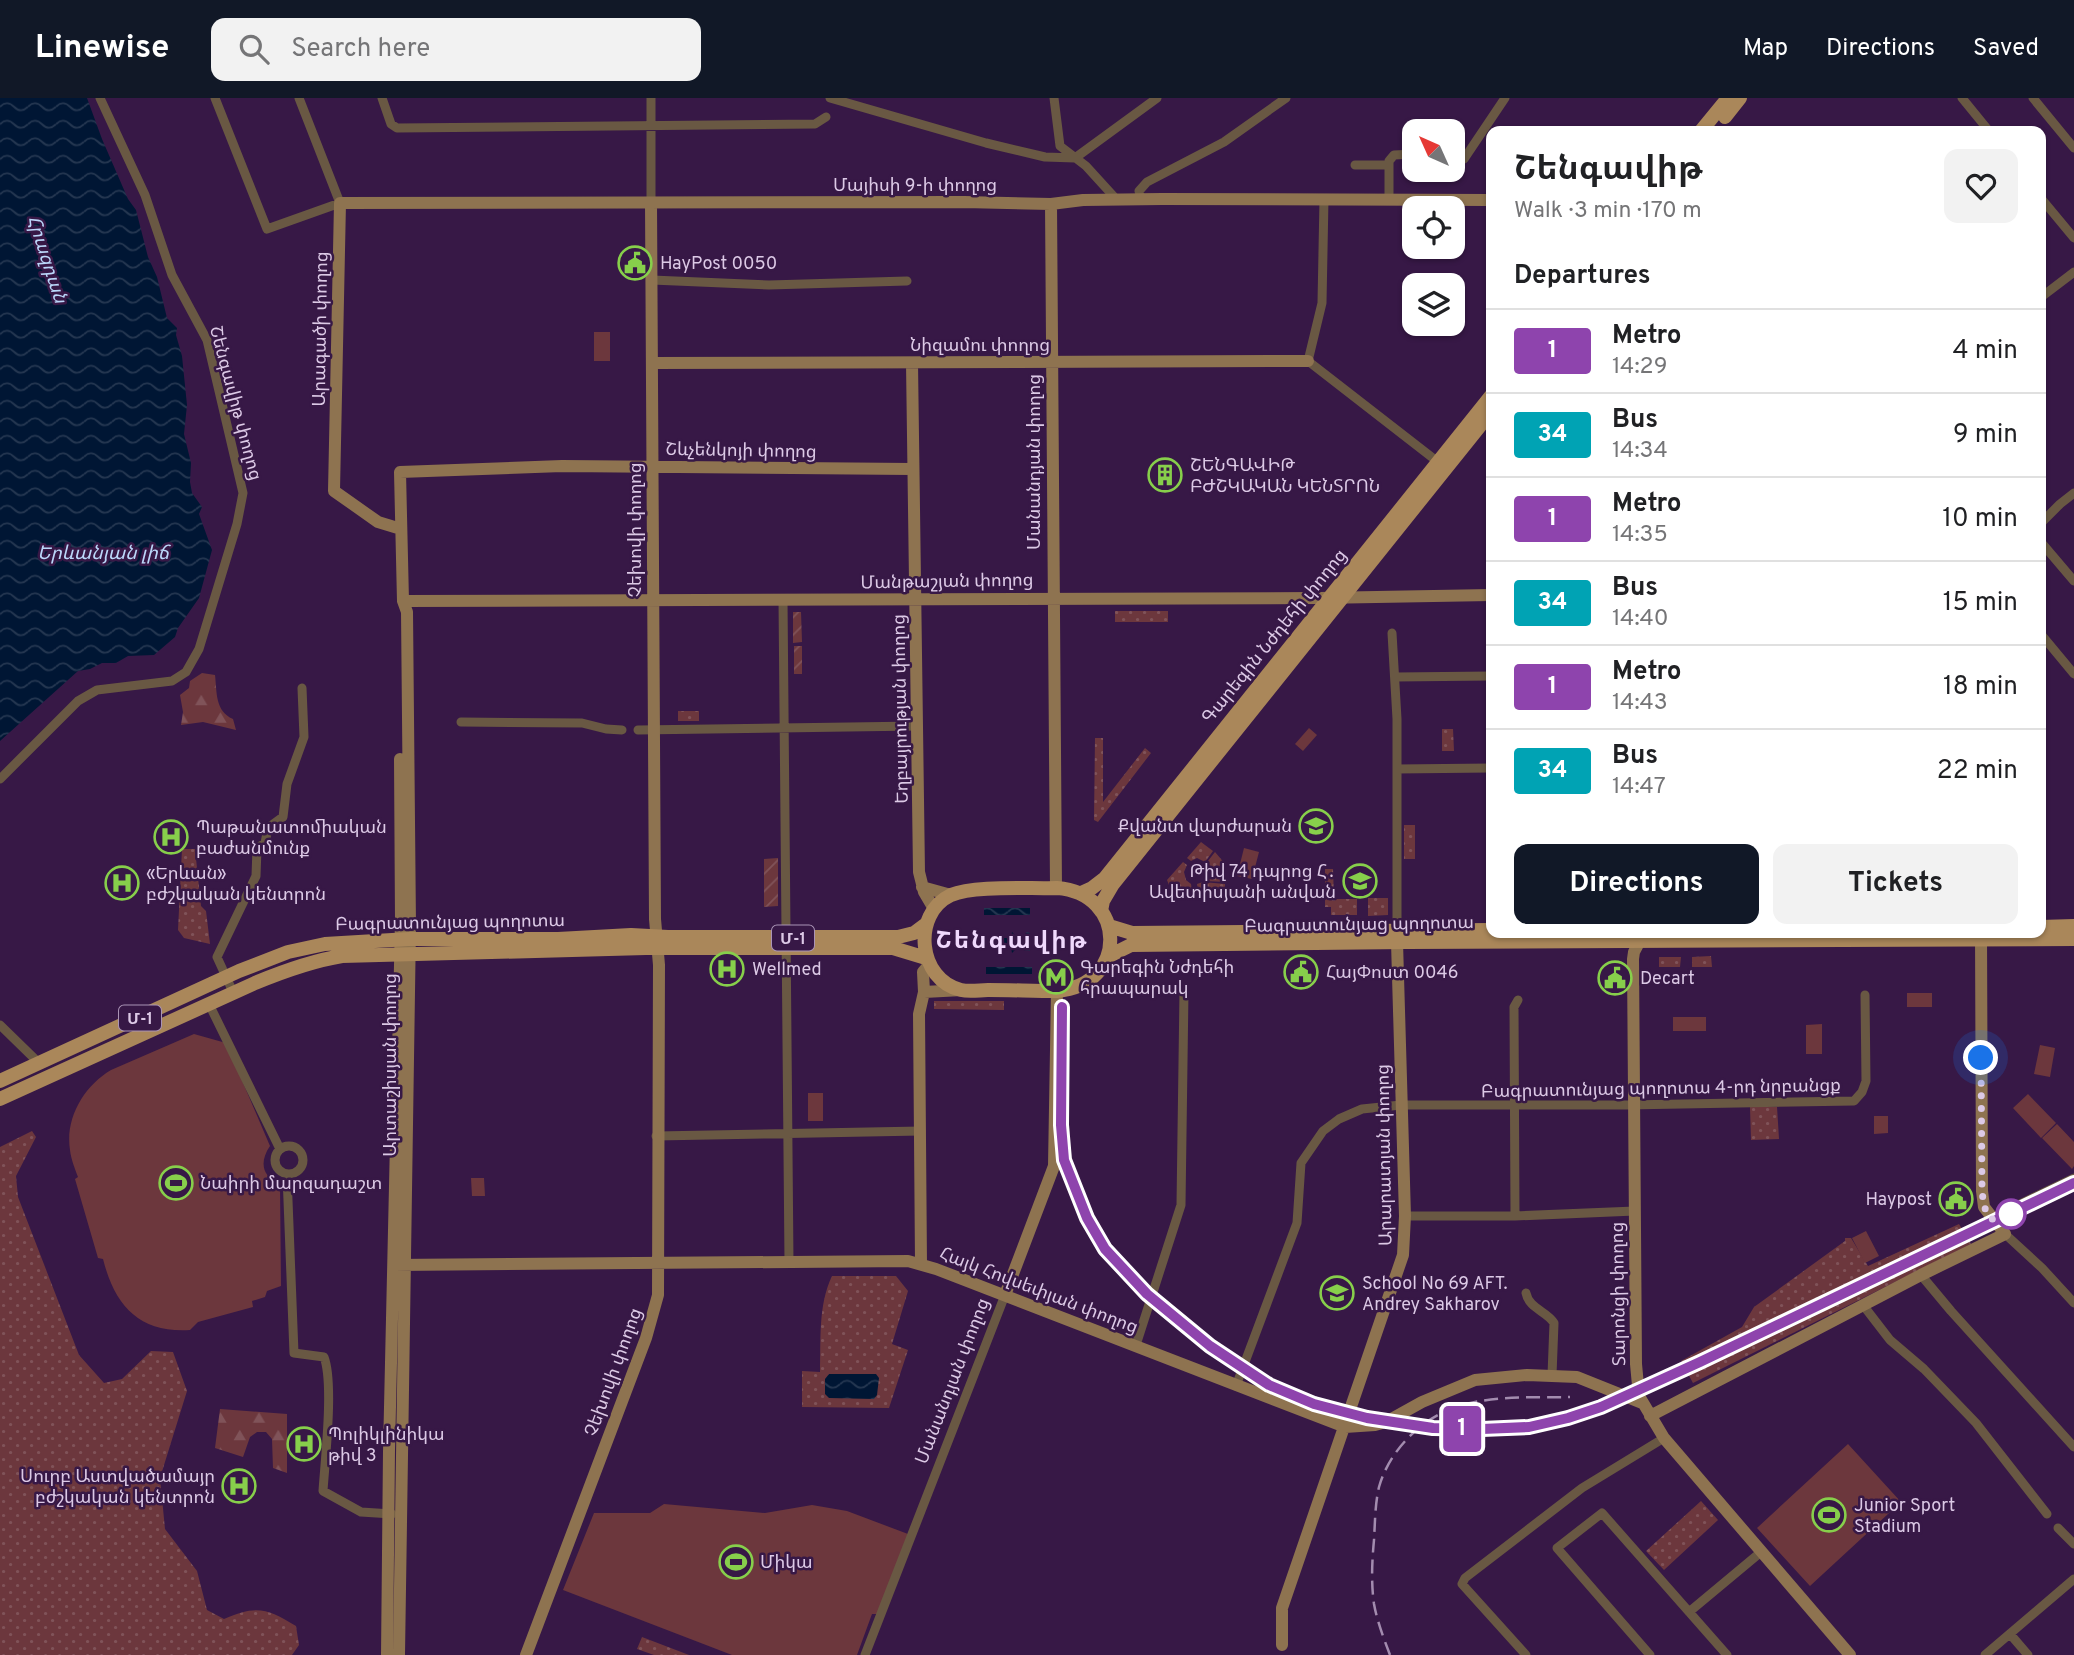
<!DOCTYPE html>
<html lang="en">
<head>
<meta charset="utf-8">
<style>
  body { margin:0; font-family:Overpass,"Noto Sans Armenian",sans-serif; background:#f2f2f2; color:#202124; height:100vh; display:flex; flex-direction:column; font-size:26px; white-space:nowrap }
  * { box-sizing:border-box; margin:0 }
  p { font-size:23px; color:#757577 }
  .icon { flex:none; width:38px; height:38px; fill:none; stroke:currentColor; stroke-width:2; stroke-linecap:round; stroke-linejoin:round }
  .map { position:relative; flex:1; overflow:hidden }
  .panel { position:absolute; left:1486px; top:28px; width:560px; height:812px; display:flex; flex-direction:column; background:#fff; border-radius:14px; box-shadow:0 2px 5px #0004 }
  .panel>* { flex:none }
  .badge { padding:0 14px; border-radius:5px; font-size:24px; line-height:46px }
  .needle { width:46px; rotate:315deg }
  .tools { position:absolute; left:1402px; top:21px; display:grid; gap:14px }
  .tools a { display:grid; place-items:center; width:63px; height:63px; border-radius:14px; background:#fff; box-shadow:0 2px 5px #0004; font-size:35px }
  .you { position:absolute; width:35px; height:35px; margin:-18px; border:5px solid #fff; border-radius:50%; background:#1a73e8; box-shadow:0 0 0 10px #1a73e833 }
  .map>.badge { position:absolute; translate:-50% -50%; box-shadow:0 0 0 4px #fff }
  h2 { padding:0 28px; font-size:26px; line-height:63px }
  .round { display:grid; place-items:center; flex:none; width:74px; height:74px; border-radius:14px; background:#f2f2f2 }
  .summary { display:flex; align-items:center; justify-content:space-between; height:119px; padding:0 28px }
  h1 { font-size:33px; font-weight:700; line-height:52px }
  .primary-button { display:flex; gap:14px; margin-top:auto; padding:14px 28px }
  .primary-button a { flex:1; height:80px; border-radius:14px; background:#111827; color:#fff; font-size:28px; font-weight:700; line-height:80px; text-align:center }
  .primary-button a+a { background:#f2f2f2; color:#202124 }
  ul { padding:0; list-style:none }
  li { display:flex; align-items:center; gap:21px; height:84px; padding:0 28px; border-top:2px solid #e0e0e0 }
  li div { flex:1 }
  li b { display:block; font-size:26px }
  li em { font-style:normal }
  li .badge { min-width:77px; font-weight:700; text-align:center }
  header { display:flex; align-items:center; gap:42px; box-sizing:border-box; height:98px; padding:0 35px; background:#111827; color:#fff }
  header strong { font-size:33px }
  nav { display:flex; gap:38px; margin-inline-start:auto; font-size:24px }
  .search { width:490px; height:63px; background:#f2f2f2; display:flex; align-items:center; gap:18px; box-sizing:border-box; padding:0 24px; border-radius:14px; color:#757577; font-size:26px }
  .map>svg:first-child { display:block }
  .grass { fill:url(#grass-dots) }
  .forest { fill:url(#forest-firs) }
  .garden { fill:url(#garden-furrows) }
  .pitch { fill:#6c373d }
  .water { fill:url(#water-waves) }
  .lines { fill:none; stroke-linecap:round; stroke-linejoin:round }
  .street { stroke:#695843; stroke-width:9 }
  .secondary { stroke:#8e7350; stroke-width:12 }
  .primary { stroke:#aa875a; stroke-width:14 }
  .rail { stroke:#a38caf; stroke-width:2.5; stroke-dasharray:14 7; stroke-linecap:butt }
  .line-casing { stroke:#fff; stroke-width:16 }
  .line { stroke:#8e44ad; stroke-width:10 }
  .walk { stroke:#dcc9e6; stroke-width:7; stroke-dasharray:0 12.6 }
  .stop-dot { fill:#fff; stroke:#8e44ad; stroke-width:3.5 }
  .labels { text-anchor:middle; stroke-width:5; stroke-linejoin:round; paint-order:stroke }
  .shield { fill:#371846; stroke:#aa94b6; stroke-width:2 }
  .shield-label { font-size:16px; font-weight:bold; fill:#dcc9e6 }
  .street-label { font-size:18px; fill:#dcc9e6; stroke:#371846 }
  .poi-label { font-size:18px; fill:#dcc9e6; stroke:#371846; text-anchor:start }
  .water-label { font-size:19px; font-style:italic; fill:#bbd7fa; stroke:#371846 }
  .district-label { font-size:24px; font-weight:bold; letter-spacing:2px; fill:#f0d9fd; stroke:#371846 }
</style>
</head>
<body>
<header>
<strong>Linewise</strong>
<div class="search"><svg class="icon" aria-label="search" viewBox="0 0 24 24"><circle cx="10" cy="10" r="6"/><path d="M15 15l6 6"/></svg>Search here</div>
<nav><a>Map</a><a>Directions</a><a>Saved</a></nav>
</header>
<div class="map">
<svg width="2074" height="1557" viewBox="0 0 2074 1557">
  <defs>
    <pattern id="grass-dots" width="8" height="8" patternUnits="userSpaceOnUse" patternTransform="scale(1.75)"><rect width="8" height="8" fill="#6c373d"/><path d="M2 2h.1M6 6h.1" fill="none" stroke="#805359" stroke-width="1.8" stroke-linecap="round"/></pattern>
    <pattern id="forest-firs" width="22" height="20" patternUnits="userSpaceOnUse" patternTransform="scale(1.75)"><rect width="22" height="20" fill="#6c373d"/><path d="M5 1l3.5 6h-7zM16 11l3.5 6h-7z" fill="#805359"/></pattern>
    <pattern id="garden-furrows" width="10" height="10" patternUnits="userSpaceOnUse" patternTransform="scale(1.75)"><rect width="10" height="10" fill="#6c373d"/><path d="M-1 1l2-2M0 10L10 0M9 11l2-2" fill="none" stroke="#805359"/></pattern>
    <pattern id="water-waves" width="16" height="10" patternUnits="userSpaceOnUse" patternTransform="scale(1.75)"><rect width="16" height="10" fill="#001634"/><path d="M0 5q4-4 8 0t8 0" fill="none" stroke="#253751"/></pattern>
  </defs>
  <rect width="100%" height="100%" fill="#371846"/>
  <path class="grass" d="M1115,513H1168V524H1115Z
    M678,613H699V623H678Z
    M1442,631H1453L1454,653H1442Z
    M1095,640H1103V704L1145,650L1151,655L1098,724L1094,722Z
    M1404,727H1415V761H1404Z
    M1201,744L1213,753L1205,764L1197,760L1191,763L1187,760Z
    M182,751H195L201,808L206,813L210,846L184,840L178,832Z
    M1215,754L1226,767V784L1205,783L1207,774L1204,768Z
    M1183,764L1187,767L1184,774L1186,782L1191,786L1192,793L1172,795L1167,782Z
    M1325,771H1333L1334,801H1357V817H1331V809H1325Z
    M1203,784L1225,786V792L1198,793L1197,786Z
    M1368,800H1388V817L1368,818Z
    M1711,858L1712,869H1692V859Z
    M1659,859H1681L1680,869H1659Z
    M934,903H1004V912L934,911Z
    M1750,1009H1777L1779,1041L1751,1042Z
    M32,1033L36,1039L16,1078L18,1099L79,1257L104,1285L122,1281L151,1253L173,1254L187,1293L160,1380L165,1431L197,1473L207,1512L224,1521C256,1507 267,1510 296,1528L299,1547L292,1557H0V1049Z
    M1959,1126L1971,1146L1693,1285L1681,1263L1742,1229L1754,1209L1845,1143V1140H1851L1868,1168Z
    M832,1178H896L908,1193L892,1246L908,1252L889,1310L802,1309V1273L820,1274C821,1242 818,1207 832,1178Z
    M1701,1403L1718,1422L1664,1472L1646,1453Z
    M642,1539L689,1557H654L637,1551Z"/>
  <path class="forest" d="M202,575L215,577C217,595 215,613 233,621L236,632L203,624L181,627L183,614L180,597L189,590L190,583Z
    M220,1311L287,1316V1375L273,1370L272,1341L266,1334H257L250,1339L243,1359L215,1350Z"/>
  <path class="garden" d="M793,514H801L802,544L793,545Z
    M794,548H802V576H794Z
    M778,760V808L764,809V761Z"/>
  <path class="pitch" d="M594,234H610V263H594Z
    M1309,630L1317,637L1303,653L1295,646Z
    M1244,750L1259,754L1252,781L1237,778Z
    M1907,895H1932V909H1907Z
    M1673,919H1706V933H1673Z
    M1822,926V956H1806V927Z
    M194,936L226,945L270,1048C259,1064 262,1079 280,1086L281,1188L267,1193L265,1199L252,1203L253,1209L198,1224L190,1232C139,1235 115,1208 103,1161L98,1160L75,1081L78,1079C75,1071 71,1061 70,1052C65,1020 84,988 111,972Z
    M2040,947L2055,950L2050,979L2034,976Z
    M808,995H823V1023H808Z
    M2028,996L2056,1025L2041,1040L2013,1010Z
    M1874,1018H1888V1035L1874,1036Z
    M2057,1026L2074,1044V1068L2072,1071L2042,1040Z
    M471,1080H484L485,1098H472Z
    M1866,1133L1879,1158L1865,1165L1852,1140Z
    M1848,1346L1901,1404L1810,1488L1757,1430Z
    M664,1406L765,1415L812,1407L847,1413L908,1436L877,1516H872L857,1557H732L563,1492L594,1415H650Z"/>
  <path class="water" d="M0,0H87L102,41L128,101L136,112L148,159L157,179L167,220L177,230L176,237L182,258L187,307L184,336L191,365L190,384L192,395L202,409L199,416L212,452L199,500L178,530L175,539L154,557L128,558L116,565H102L90,571L78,573L0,643Z
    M984,810H1030V817H984Z
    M1012,834L1015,837H1024L1027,834L1030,835L1027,848L1030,850V853L1016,851L1012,855L1011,849H1003L1004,840H1011Z
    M986,869H1032V876H986Z
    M829,1276H876L879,1280L877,1297L874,1301L829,1300L825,1296V1281Z"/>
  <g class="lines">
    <path class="street" d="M215,0L267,131L340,105L299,0
      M382,0L391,26L397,30L815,26L826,19
      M651,0V105
      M830,0L986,45L1045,59L1075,60L1157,0
      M1054,0L1060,48L1086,68L1117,102
      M1962,0L1989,33
      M2033,0L2074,50
      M1452,60L1464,61L1505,0
      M1355,67H1389
      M2040,99L2074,140
      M1141,101L1139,93L1147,84L1224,44L1286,0
      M1324,101L1322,205L1308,263L1438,364
      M1389,101V63L1394,57L1414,56
      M652,182L769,187L907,183
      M2040,200L2074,174
      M2040,426L2060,406L2074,395
      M2040,443L2074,483
      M783,501L789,1164
      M1392,535L1397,621V837
      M2040,535L2074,576
      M1396,579L1491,578
      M461,624L582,625L606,631L622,632
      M638,632L918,628
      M1397,671L1491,670
      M0,681L78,603L97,592L172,583L186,574L199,551L237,426L243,395L207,242L172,177L145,97L100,0
      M233,894L217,859L256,778L257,750L265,745L268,730L283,719L287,686L304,639L302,590
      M209,906L280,1051
      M0,927L40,966
      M656,1038L921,1033
      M275 1062a14 14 0 1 1 28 0a14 14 0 1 1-28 0Z
      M287,1077L294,1255L324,1259C334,1285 325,1362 323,1393L361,1414L392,1416
      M1405,1118H1515L1635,1113
      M1515,1118L1514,909L1518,902
      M1993,1122L2012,1110L2074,1080
      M2005,1136L2042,1170L2074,1205
      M1921,1177L1951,1213L2074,1349
      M1526,1195C1529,1211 1547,1213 1554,1225L1552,1277
      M1863,1207L1890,1242L1924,1271L1976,1325L2047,1416
      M1136,1247L1181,1107L1184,893
      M1236,1288L1297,1125L1301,1065L1323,1033L1339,1021L1362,1011L1401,1007H1627L1854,1003L1862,994L1866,983L1865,897
      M2058,1430L2074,1446
      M1689,1514L1761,1454
      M2010,1536L2028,1557
      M865,1557L1005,1197
      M1526,1557L1462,1486L1465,1480L1582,1390L1664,1340
      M1650,1557L1557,1450L1602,1415L1727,1557
      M1985,1557L2074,1481"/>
    <path class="secondary" d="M1051,106L1056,790
      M652,265L1308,263
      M912,265L919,774L924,794L934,811
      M401,431L378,424L334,393L340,105L964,104L1051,106L1083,102L1162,101L1491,102
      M403,503L1319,500L1491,497
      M922,789L951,797
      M1644,835L1634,854L1633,861L1636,1266L1639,1298L1664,1340L1850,1557
      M924,894L962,892
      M921,1165L919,916L924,894L923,874L929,867
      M394,1167L908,1163L936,1171L1345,1329L1375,1327L1386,1324L1422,1304L1475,1282L1527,1277L1577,1279L1642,1305
      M1005,1197L1054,1068L1057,893
      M1650,1318L1921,1177L2005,1136L1984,1109L1982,1093L1981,835
      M1282,1547V1510L1403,1157L1405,1118L1397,844
      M387,1557L389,1353L401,823L400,661
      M399,1557L410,828L407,514L403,503L400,374L562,368L912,371
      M526,1557L646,1240L658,1197L659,867L655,821L651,105"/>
    <path class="primary" d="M1725,19L1740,0
      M1701,33L1728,0
      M1057,790C1127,795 1129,887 1057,893C1034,893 1011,892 988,892C980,892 970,894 961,892C918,882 911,816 951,797C974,787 1030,791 1057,790Z
      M1081,795L1092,790L1105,780L1491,298
      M1101,813L1103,803L1113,786L1491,314
      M1109,828L1132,835L1491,832
      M2040,829L2074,828
      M1109,858L1131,847L1406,844L2074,841
      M0,983L239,873L288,854L325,846L409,841H558L631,837L668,839H898L914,835L926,826
      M0,1001L255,885C284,873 311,863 342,858L646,850H893L926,860"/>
    <path class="rail" d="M1390,1557C1384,1541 1377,1523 1374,1506C1371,1485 1372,1463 1374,1442C1375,1425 1375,1406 1379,1389C1388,1357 1414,1328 1444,1314C1483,1296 1528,1300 1570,1299"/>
  </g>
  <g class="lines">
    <defs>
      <path id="line" d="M1062,909L1061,1027L1064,1062L1087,1120L1105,1151L1147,1196L1210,1248L1269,1287L1314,1306L1367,1320L1433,1330L1482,1331L1529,1329L1568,1320L1601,1309L1700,1264L2074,1085"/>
    </defs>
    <use href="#line" class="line-casing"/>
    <use href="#line" class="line"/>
    <path class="walk" d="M1981,960L1982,1093L1984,1109L1993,1122L2012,1110L2011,1116"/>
  </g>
  <defs>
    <symbol id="civic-ring" viewBox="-11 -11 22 22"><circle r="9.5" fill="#371846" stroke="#87cf4b" stroke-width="1.5"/><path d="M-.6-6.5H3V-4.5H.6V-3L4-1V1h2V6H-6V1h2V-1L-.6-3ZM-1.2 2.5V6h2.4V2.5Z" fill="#87cf4b"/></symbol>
    <symbol id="building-ring" viewBox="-11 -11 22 22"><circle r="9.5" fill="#371846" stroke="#87cf4b" stroke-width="1.5"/><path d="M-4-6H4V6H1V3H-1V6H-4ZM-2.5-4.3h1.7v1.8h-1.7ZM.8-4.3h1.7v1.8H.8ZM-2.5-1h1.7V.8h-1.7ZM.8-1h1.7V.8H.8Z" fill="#87cf4b"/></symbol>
    <symbol id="school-ring" viewBox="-11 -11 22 22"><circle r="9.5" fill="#371846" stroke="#87cf4b" stroke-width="1.5"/><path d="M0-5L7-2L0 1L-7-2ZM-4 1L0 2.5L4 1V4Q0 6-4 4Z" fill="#87cf4b"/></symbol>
    <symbol id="hospital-ring" viewBox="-11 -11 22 22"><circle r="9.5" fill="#371846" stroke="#87cf4b" stroke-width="1.5"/><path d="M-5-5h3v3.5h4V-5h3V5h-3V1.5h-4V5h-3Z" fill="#87cf4b"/></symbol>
    <symbol id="metro-ring" viewBox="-11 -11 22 22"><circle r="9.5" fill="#371846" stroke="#87cf4b" stroke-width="1.5"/><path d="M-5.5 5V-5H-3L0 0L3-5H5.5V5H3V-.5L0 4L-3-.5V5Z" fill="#87cf4b"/></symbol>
    <symbol id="stadium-ring" viewBox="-11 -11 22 22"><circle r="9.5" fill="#371846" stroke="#87cf4b" stroke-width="1.5"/><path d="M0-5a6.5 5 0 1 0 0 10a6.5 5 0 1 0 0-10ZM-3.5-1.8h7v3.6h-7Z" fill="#87cf4b"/></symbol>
  </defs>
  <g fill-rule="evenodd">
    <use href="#civic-ring" x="616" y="146" width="38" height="38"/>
    <use href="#building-ring" x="1146" y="358" width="38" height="38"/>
    <use href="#school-ring" x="1297" y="709" width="38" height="38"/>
    <use href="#hospital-ring" x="152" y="720" width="38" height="38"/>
    <use href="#school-ring" x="1341" y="764" width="38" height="38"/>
    <use href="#hospital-ring" x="103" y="766" width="38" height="38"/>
    <use href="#hospital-ring" x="708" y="852" width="38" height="38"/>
    <use href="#civic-ring" x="1282" y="855" width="38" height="38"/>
    <use href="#metro-ring" x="1037" y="860" width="38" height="38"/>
    <use href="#civic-ring" x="1596" y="861" width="38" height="38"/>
    <use href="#stadium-ring" x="157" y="1066" width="38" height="38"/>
    <use href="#civic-ring" x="1937" y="1082" width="38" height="38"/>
    <use href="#school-ring" x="1318" y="1176" width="38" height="38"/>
    <use href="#hospital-ring" x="285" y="1327" width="38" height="38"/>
    <use href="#hospital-ring" x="220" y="1369" width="38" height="38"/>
    <use href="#stadium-ring" x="1810" y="1398" width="38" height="38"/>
    <use href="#stadium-ring" x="717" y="1445" width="38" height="38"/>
  </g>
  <circle class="stop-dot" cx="2011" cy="1116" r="14"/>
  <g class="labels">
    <g class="shield">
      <rect x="772" y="827.5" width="42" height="25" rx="5"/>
      <rect x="119" y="907.5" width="42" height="25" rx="5"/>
    </g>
    <g class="shield-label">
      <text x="793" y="846">Մ-1</text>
      <text x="140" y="926">Մ-1</text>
    </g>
    <g class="street-label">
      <text x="915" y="93">Մայիսի 9-ի փողոց</text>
      <text transform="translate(320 231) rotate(-89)" y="6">Արագածի փողոց</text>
      <text x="980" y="253">Նիզամու փողոց</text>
      <text transform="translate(236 305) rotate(75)" y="6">Շենգավիթ փողոց</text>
      <text transform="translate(741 352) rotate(1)" y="6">Շևչենկոյի փողոց</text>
      <text transform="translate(1034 364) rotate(-90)" y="6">Մանանդյան փողոց</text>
      <text transform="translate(635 432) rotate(-90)" y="6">Չեխովի փողոց</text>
      <text transform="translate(947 483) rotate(-1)" y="6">Մանթաշյան փողոց</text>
      <text transform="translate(1274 538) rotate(-51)" y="6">Գարեգին Նժդեհի փողոց</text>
      <text transform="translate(900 611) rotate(-91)" y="6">Եղբայրության փողոց</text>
      <text transform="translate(450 824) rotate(-1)" y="6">Բագրատունյաց պողոտա</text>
      <text transform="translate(1359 826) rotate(-1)" y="6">Բագրատունյաց պողոտա</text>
      <text transform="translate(390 967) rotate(-90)" y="6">Արտաշիսյան փողոց</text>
      <text transform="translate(1661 990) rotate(-1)" y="6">Բագրատունյաց պողոտա 4-րդ նրբանցք</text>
      <text transform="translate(1384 1057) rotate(-91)" y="6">Արարատյան փողոց</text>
      <text transform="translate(1039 1192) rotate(21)" y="6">Հայկ Հովսեփյան փողոց</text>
      <text transform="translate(1618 1196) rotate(-91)" y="6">Տարոնցի փողոց</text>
      <text transform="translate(613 1274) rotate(-70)" y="6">Չեխովի փողոց</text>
      <text transform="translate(952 1283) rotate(-69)" y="6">Մանանդյան փողոց</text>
    </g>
    <g class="poi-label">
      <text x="660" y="171">HayPost 0050</text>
      <text x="1190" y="373">ՇԵՆԳԱՎԻԹ<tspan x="1190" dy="21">ԲԺՇԿԱԿԱՆ ԿԵՆՏՐՈՆ</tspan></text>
      <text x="1292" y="734" text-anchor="end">Քվանտ վարժարան</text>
      <text x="196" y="735">Պաթանատոմիական<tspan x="196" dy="21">բաժանմունք</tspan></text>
      <text x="1336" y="779" text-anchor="end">Թիվ 74 դպրոց Հ․<tspan x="1336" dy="21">Ավետիսյանի անվան</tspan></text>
      <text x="146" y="781">«Երևան»<tspan x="146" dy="21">բժշկական կենտրոն</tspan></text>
      <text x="1080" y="875">Գարեգին Նժդեհի<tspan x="1080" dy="21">հրապարակ</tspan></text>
      <text x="752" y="877">Wellmed</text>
      <text x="1326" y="880">ՀայՓոստ 0046</text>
      <text x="1640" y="886">Decart</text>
      <text x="200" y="1091">Նաիրի մարզադաշտ</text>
      <text x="1932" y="1107" text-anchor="end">Haypost</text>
      <text x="1362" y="1191">School No 69 AFT.<tspan x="1362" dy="21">Andrey Sakharov</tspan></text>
      <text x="328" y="1342">Պոլիկլինիկա<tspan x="328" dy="21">թիվ 3</tspan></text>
      <text x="215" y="1384" text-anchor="end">Սուրբ Աստվածամայր<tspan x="215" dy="21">բժշկական կենտրոն</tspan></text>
      <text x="1854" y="1413">Junior Sport<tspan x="1854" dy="21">Stadium</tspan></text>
      <text x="760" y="1470">Միկա</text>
    </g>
    <g class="water-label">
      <text transform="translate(48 161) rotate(72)" y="7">Հրազդան</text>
      <text x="103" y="461">Երևանյան լիճ</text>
    </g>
    <g class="district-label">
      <text x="1012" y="850">Շենգավիթ</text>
    </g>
  </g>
</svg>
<div class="tools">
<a><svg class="needle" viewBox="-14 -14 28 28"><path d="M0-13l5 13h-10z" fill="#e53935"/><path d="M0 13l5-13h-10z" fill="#757577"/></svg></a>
<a><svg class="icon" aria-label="locate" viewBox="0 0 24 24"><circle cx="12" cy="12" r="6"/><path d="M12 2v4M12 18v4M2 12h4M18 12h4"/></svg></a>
<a><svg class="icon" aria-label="layers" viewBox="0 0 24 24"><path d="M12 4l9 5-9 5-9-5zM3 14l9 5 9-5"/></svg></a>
</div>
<div class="you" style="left:1981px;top:960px"></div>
<b class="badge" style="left:1462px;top:1331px;background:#8e44ad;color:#fff">1</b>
<section class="panel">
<div class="summary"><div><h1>Շենգավիթ</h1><p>Walk · 3 min · 170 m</p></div><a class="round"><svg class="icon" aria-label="heart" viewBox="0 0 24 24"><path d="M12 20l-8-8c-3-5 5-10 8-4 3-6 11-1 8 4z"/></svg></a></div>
<h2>Departures</h2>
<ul>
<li><span class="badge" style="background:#8e44ad;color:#fff">1</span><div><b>Metro</b><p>14:29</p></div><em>4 min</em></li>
<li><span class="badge" style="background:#00a3b4;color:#fff">34</span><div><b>Bus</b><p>14:34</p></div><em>9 min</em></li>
<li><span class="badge" style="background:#8e44ad;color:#fff">1</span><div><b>Metro</b><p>14:35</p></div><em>10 min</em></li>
<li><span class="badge" style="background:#00a3b4;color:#fff">34</span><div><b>Bus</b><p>14:40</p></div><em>15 min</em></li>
<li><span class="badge" style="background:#8e44ad;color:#fff">1</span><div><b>Metro</b><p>14:43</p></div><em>18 min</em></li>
<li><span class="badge" style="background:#00a3b4;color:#fff">34</span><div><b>Bus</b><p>14:47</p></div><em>22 min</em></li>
</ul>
<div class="primary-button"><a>Directions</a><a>Tickets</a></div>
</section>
</div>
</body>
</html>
